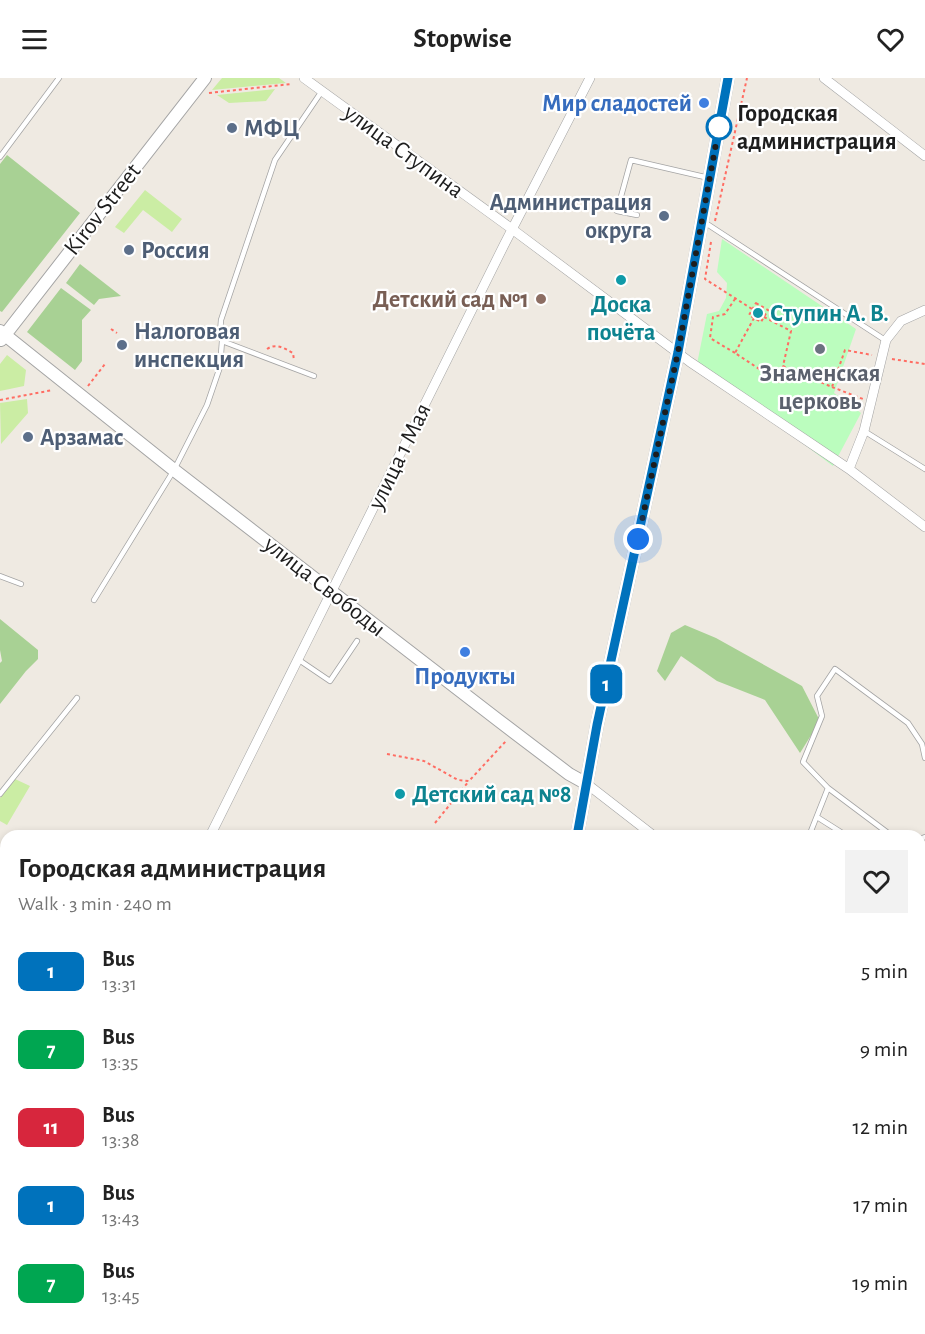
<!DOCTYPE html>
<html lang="en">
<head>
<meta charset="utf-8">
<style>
  body { margin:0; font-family:"Alegreya Sans",sans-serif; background:#f2f2f2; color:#222; height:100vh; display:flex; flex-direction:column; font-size:22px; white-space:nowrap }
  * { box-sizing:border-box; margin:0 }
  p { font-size:20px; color:#767676 }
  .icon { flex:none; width:33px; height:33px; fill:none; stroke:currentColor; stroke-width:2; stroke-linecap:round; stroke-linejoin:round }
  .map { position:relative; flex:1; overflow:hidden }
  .sheet { position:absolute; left:0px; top:752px; width:926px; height:506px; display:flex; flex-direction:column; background:#fff; border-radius:18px 18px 0 0; box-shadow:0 3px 9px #0003 }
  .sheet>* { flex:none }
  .badge { padding:0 12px; border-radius:9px; font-size:21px; line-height:39px }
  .you { position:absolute; width:30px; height:30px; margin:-15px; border:4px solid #fff; border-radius:50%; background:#1a73e8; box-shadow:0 0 0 9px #1a73e833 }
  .map>.badge { position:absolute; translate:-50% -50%; box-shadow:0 0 0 3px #fff }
  .round { display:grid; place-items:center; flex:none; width:63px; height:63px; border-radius:0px; background:#f2f2f2 }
  .overview { display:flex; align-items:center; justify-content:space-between; height:102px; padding:0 18px }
  h1 { font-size:28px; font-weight:700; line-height:45px }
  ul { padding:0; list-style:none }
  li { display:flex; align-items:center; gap:18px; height:78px; padding:0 18px }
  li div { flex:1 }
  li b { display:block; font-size:22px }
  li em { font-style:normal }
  li .badge { min-width:66px; font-weight:700; text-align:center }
  header { display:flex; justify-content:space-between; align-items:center; height:78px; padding:0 18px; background:#fff; font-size:27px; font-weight:700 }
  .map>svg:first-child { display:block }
  .grass { fill:#cbeda4 }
  .forest { fill:#a8d194 }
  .park { fill:#bbfdbe }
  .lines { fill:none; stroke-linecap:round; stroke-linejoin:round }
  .service-casing { stroke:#a4a4a4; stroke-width:6 }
  .minor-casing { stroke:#a4a4a4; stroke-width:10 }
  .tertiary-casing { stroke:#a4a4a4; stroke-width:14 }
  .path { stroke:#ff6d63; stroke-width:2; stroke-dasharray:3 3; stroke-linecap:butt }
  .service { stroke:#fff; stroke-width:4.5 }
  .minor { stroke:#fff; stroke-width:9 }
  .tertiary { stroke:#fff; stroke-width:12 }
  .line-casing { stroke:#fff; stroke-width:14 }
  .line { stroke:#0072bc; stroke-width:9 }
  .walk { stroke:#1d1d1d; stroke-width:6; stroke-dasharray:0 10.8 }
  .shop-dot { fill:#3f7fe0; stroke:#fff; stroke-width:2 }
  .stop-dot { fill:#fff; stroke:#0072bc; stroke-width:3 }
  .service-dot { fill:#5c6f8a; stroke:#fff; stroke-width:2 }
  .culture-dot { fill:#0f9aa8; stroke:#fff; stroke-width:2 }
  .education-dot { fill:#8d6e63; stroke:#fff; stroke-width:2 }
  .worship-dot { fill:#6b7280; stroke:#fff; stroke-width:2 }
  .labels { text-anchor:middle; stroke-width:4.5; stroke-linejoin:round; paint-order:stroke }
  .shop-label { font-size:24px; font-weight:bold; fill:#366cbe; stroke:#fff; text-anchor:end }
  .stop-label { font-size:24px; font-weight:bold; fill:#1d1d1d; stroke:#fff; text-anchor:start }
  .service-label { font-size:24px; font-weight:bold; fill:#4e5e75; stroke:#fff; text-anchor:start }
  .street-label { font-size:24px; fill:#1d1d1d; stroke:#fff }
  .education-label { font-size:24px; font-weight:bold; fill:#785e54; stroke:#fff; text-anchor:end }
  .culture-label { font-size:24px; font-weight:bold; fill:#0d838f; stroke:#fff; text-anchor:start }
  .worship-label { font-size:24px; font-weight:bold; fill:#5b616d; stroke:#fff }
</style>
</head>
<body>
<header><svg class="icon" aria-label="menu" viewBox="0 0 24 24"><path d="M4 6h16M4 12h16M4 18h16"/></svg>Stopwise<svg class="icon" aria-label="heart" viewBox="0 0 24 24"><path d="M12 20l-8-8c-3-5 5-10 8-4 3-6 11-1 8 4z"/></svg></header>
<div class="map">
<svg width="925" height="1256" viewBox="0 0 925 1256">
  <rect width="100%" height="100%" fill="#efeae2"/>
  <path class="grass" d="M222,0H279L286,5L212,12Z
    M275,11L266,23L229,25L217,17Z
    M145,112L182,141L172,154L143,132L124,155L115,149Z
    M7,277L26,292L24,308L0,313V286Z
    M27,321L28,335L1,366L0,325Z
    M15,701L30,708L7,747L0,743V720Z"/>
  <path class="forest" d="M7,77L80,135L2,234L0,233V86Z
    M80,186L121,218L99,221L94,227L66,205Z
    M61,210L91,232L82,242V283L75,292L27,254Z
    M0,541L38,572V581L26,593L0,626V585L2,583L0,572Z
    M685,547L716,560L802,608L820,643L800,675L765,622L717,603L681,578L665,603L657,593L671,555Z"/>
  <path class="park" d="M722,161L856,251L834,315L861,335L833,388L697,286L707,236L719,233L726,220L727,205L717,194Z"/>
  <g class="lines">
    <defs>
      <path id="service" d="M0,79L59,0
        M637,137L617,133L631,82L709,100
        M704,144L885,262
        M222,263L220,255L221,242L275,82L322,13
        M864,353L925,391
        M0,498L21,506
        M94,522L174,392L207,327L220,289L222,263L314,298
        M299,582L330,603L357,563
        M0,716L77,620
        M817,739L847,758
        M809,758L828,710
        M892,758L828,710L803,684L822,638L817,618L835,591L908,645L922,666L925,680
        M920,761L925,759
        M0,939L2,941
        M920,1027L925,1031
        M920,1109L925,1113
        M920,1174L925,1167
        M0,1231L6,1234
        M29,1251L34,1256
        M138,1251L144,1256
        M23,1256L26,1251
        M313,1256L317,1251
        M873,1256L875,1251"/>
      <path id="minor" d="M304,0L512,151L690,284L849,391L925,449
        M824,0L925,78
        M849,391L864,353L886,262L901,243L925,232
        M587,706L654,758
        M210,758L504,167L590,0
        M0,818L6,824
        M920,965L925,969
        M0,1064L6,1069
        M0,1173L6,1161
        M230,1251L236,1256
        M784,1251L797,1256"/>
      <path id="tertiary" d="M0,253L174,392L498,642L569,696L587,706
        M1,262L205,0
        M577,758L597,647L678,274L728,0
        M474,1256L475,1251"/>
    </defs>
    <use href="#service" class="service-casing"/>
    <use href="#minor" class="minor-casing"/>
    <use href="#tertiary" class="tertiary-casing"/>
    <path class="path" d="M209,15L291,6
      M715,143L747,0
      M711,164L705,201L752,231
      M756,225L768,232L761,244L749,237Z
      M764,239L791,253L783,288L832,309L845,272L872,277
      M754,240L735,275L779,304L783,288
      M111,251L117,255
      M267,271C276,265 284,270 293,275L294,282
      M735,275L710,260L713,239L725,236L735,221
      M892,281L925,286
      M88,308L105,286
      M832,309L863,321
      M0,322L53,312
      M387,676L424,683L458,702L469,703L506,663
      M435,745L469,703"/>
    <use href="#service" class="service"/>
    <use href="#minor" class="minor"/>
    <use href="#tertiary" class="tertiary"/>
  </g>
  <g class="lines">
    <defs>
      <path id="line" d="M577,758L597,647L678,274L728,0"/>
    </defs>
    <use href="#line" class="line-casing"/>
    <use href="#line" class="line"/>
    <path class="walk" d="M638,461L678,274L719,49"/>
  </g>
  <g class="shop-dot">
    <circle cx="704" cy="25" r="6"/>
    <circle cx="465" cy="574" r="6"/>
  </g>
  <circle class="stop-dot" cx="719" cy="49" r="12"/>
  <g class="service-dot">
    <circle cx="232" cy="50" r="6"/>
    <circle cx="664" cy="138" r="6"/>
    <circle cx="129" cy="172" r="6"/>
    <circle cx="122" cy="267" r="6"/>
    <circle cx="28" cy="359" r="6"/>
  </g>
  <g class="culture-dot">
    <circle cx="621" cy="202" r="6"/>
    <circle cx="758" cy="235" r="6"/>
    <circle cx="400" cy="716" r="6"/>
  </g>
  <circle class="education-dot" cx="541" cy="221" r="6"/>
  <circle class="worship-dot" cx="820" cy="271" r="6"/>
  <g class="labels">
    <g class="shop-label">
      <text x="692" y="33">Мир сладостей</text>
      <text x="465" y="606" text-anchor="middle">Продукты</text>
    </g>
    <g class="stop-label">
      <text x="737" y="43">Городская<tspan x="737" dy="28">администрация</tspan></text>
    </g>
    <g class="service-label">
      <text x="244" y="58">МФЦ</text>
      <text x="652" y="132" text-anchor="end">Администрация<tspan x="652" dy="28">округа</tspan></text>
      <text x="141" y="180">Россия</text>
      <text x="134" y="261">Налоговая<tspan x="134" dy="28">инспекция</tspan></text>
      <text x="40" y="367">Арзамас</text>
    </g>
    <g class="street-label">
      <text transform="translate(404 73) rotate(36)" y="8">улица Ступина</text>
      <text transform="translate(102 131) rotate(-52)" y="8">Kirov Street</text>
      <text transform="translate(399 378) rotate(-64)" y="8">улица 1 Мая</text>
      <text transform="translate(325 508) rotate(38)" y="8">улица Свободы</text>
    </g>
    <g class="education-label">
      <text x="529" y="229">Детский сад №1</text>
    </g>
    <g class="culture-label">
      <text x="621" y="234" text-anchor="middle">Доска<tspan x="621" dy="28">почёта</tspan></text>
      <text x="770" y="243">Ступин А. В.</text>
      <text x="412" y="724">Детский сад №8</text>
    </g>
    <g class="worship-label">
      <text x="820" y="303">Знаменская<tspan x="820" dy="28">церковь</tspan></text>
    </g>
  </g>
</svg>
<div class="you" style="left:638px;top:461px"></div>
<b class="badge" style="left:606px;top:606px;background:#0072bc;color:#fff">1</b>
<section class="sheet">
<div class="overview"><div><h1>Городская администрация</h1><p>Walk · 3 min · 240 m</p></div><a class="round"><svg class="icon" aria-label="heart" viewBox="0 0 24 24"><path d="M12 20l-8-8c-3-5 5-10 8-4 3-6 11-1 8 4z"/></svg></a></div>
<ul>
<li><span class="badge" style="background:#0072bc;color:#fff">1</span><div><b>Bus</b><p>13:31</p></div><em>5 min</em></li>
<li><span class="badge" style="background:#00a651;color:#fff">7</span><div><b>Bus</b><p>13:35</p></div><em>9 min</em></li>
<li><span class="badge" style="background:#d7263d;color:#fff">11</span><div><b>Bus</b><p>13:38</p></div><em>12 min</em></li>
<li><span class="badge" style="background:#0072bc;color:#fff">1</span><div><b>Bus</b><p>13:43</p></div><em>17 min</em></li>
<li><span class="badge" style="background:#00a651;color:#fff">7</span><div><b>Bus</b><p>13:45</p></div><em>19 min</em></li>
</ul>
</section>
</div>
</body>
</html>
